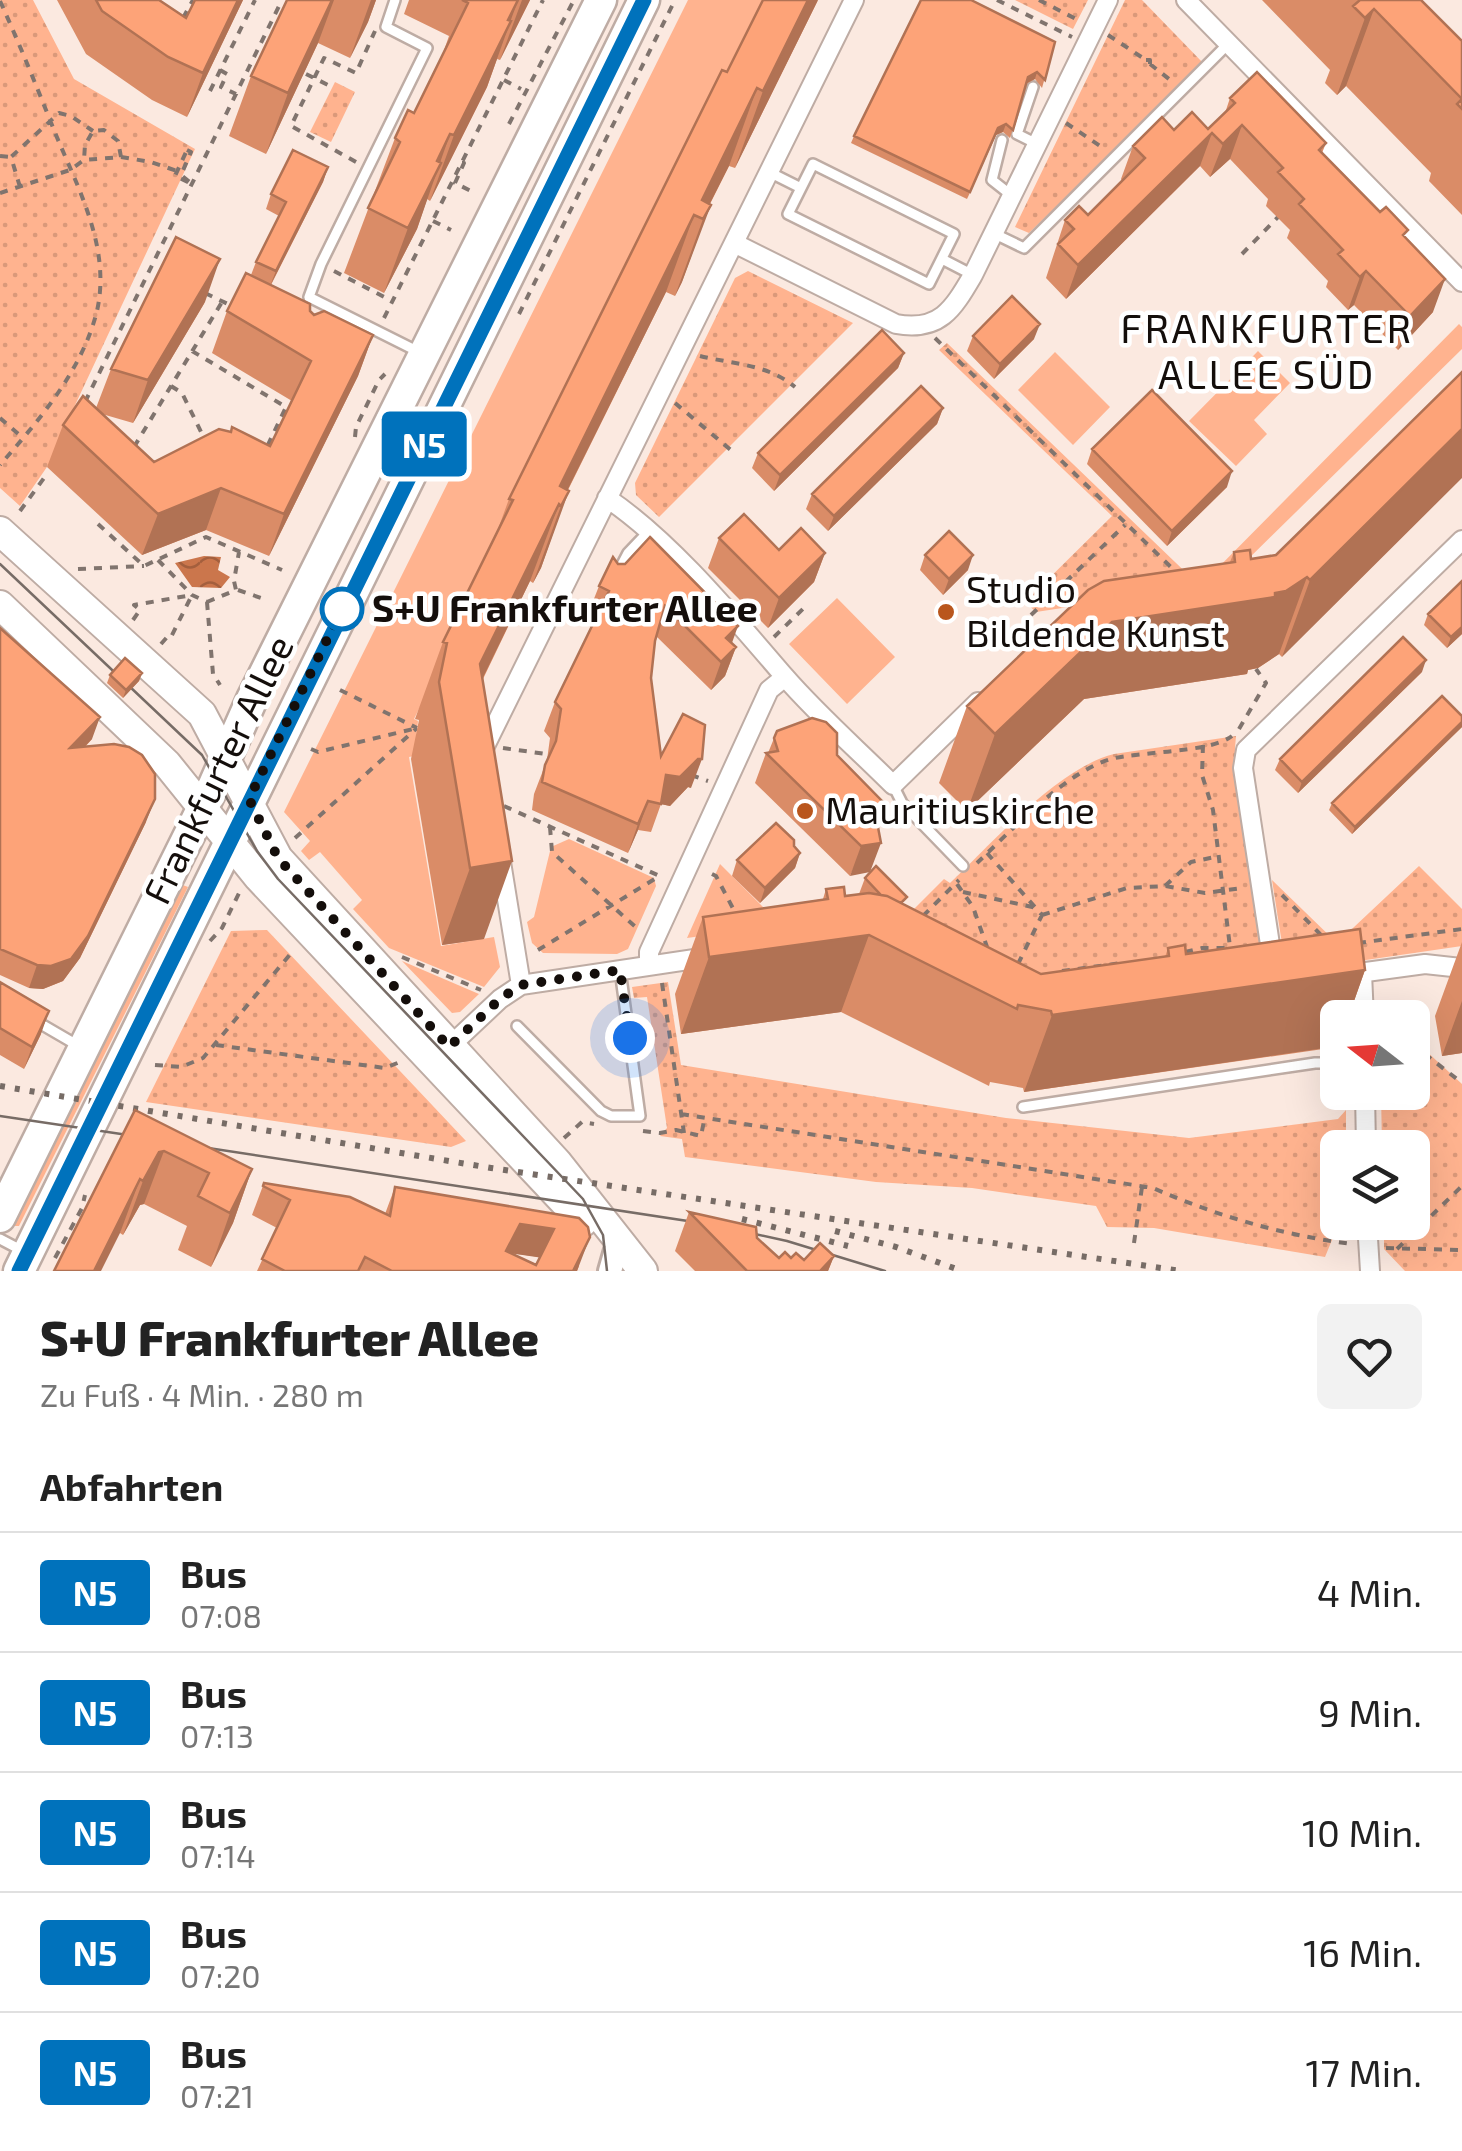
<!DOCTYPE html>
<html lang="de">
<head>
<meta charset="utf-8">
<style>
  body { margin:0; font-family:"Exo 2",sans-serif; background:#f2f2f2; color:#222; height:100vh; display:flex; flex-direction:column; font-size:38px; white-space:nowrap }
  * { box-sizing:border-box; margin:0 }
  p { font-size:32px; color:#767676 }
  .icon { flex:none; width:55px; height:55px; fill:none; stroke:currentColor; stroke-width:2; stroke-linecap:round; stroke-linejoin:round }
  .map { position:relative; height:1271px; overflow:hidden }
  .sheet { display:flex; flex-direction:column; background:#fff; flex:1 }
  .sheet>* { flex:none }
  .badge { padding:0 20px; border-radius:8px; font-size:35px; line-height:65px }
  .needle { width:65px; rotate:287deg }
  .buttons { position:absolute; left:1320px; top:1000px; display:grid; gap:20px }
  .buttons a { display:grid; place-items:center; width:110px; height:110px; border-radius:15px; background:#fff; box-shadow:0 10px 40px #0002; font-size:50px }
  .you { position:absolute; width:50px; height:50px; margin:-25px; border:8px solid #fff; border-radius:50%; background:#1a73e8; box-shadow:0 0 0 15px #1a73e833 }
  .map>.badge { position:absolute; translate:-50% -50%; box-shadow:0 0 0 5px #fff }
  h2 { padding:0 40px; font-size:38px; line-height:90px }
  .round { display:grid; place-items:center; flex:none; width:105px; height:105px; border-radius:15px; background:#f2f2f2 }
  .overview { display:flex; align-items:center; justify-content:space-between; height:170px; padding:0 40px }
  h1 { font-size:48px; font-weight:800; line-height:75px }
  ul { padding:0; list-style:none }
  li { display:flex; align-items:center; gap:30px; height:120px; padding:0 40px; border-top:2px solid #e0e0e0 }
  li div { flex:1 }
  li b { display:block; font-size:38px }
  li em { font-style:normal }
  li .badge { min-width:110px; font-weight:700; text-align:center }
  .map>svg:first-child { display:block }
  .green { fill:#ffb38f }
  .park { fill:url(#park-dots) }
  .water { fill:url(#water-waves) }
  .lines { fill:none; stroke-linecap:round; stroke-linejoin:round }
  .service-casing { stroke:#beaca4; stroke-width:14 }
  .minor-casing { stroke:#beaca4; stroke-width:22 }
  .tertiary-casing { stroke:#beaca4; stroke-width:28 }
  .secondary-casing { stroke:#beaca4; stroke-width:32 }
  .primary-casing { stroke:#beaca4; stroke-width:35 }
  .path { stroke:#80746e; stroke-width:4; stroke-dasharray:8 8; stroke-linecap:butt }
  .service { stroke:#fff; stroke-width:9 }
  .minor { stroke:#fff; stroke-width:18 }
  .tertiary { stroke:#fff; stroke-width:22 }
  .secondary { stroke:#fff; stroke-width:28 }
  .primary { stroke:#fff; stroke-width:30 }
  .tram { stroke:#776c66; stroke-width:2.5 }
  .rail { stroke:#776c66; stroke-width:6; stroke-dasharray:5 10; stroke-linecap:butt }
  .wall { fill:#da8c67; fill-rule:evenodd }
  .shaded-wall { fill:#b17254 }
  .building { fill:#fda378; stroke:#b17254; stroke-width:2.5; fill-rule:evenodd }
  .line-casing { stroke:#fff; stroke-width:22 }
  .line { stroke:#0072bc; stroke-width:15 }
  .walk { stroke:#140e0b; stroke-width:10; stroke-dasharray:0 18 }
  .stop-dot { fill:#fff; stroke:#0072bc; stroke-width:5 }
  .poi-dot { fill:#b9561d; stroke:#fff; stroke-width:4 }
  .labels { text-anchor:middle; stroke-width:9; stroke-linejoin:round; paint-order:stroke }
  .poi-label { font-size:38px; fill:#140e0b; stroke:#fff; text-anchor:start }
  .stop-label { font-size:38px; font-weight:bold; fill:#140e0b; stroke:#fff; text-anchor:start }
  .street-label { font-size:38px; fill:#140e0b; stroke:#fff }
  .neighbourhood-label { font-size:40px; letter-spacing:2.5px; fill:#140e0b; stroke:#fff }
</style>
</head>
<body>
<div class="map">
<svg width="1462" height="1271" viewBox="0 0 1462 1271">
  <defs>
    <pattern id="park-dots" width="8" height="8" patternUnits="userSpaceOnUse" patternTransform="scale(2.5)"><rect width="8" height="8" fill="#ffb38f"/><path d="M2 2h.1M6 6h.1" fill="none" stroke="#da997a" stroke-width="1.8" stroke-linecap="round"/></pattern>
    <pattern id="water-waves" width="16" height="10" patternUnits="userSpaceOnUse" patternTransform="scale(2.5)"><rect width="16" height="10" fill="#cb764c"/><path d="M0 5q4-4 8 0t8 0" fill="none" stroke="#a45f3d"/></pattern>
  </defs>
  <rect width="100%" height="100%" fill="#fbe9e0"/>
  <path class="green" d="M688,0H772L414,719L418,721L414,756L409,757L441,946L494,937L500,967L484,987L389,948L353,909L362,900L320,852L309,860L301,851L310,841L284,812Z
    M1459,324L1462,327V349L1240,567L1200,586Z
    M1258,351L1290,383L1254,420L1267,434L1236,466L1189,421Z
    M1055,352L1110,407L1073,445L1018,390Z
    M837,598L895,657L847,704L789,644Z
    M569,839L654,878L656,886L628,949L617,954L543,953L532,943L527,922L534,917L551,847Z
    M720,864L781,925L687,938Z
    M180,884L188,887L19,1226H12Z
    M402,961L479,994L460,1012L452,1013Z"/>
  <path class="park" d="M0,0H33L74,79L195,149L62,433L67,438L20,506L0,488Z
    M1015,0H1088L1073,29Z
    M1125,0H1142L1204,64L1029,233L1015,227Z
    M335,82L355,92L331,142L310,132Z
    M748,271L853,323L659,517L636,495L635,483L735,278Z
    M947,343L1201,587L1036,612L1025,602L1112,516L939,350Z
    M1236,736L1235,748L1268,971L1045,995L891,932L944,879L950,883C992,843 1058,768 1114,754Z
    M1419,866L1462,909V946L1304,969L1283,950L1272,880L1337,943Z
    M267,930L466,1141L451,1147L146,1102L231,931Z
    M668,982L681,1065L1006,1118L1189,1138L1338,1119L1346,1110V1147L1338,1148L1339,1223L1325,1257L1154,1228L1107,1227L1096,1206L972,1188L876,1182L685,1157L682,1139L660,1136L667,1128L647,997L634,998L632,987Z
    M1413,1039L1462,1084V1271H1405L1384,1249V1223L1412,1222V1148L1382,1147L1381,1093L1412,1092Z"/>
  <path class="water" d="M204,556L221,557L218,570L230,577L221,588L192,587L175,563Z"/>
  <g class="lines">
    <defs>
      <path id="service" d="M395,0L386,27L427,48L321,264L309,297L417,351
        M1033,87L1017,134L1037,144
        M1002,140L992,180L1011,195
        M813,164L954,234L929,284L788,214Z
        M769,172L801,188
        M995,234L1024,248L1229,43
        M942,259L973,275
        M617,574L628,553L648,532
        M893,785L902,803L963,866
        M34,1020L77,1045
        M517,1026L601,1111L611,1116H640L620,970
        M1023,1107L1315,1063H1338
        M0,1239L21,1250"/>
      <path id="minor" d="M1186,0L1462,282
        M734,243L896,324C940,332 953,309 973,275L1108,0
        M607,498C672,542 734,618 785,677C818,715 858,750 893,785L978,702
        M484,748L854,0
        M501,862L521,985
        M1273,964L1243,768L1246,750L1462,540
        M649,965V952L769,690L785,677
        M1362,973L1364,1018
        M1344,975L1425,964L1462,968
        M449,1047L500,999L521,985L708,957
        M1365,1092L1366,1148
        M1367,1222L1370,1271"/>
      <path id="tertiary" d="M610,1271L618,1243"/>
      <path id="secondary" d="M0,531L202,714L278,858L557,1162L643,1271
        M0,605L167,764L258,877L583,1222"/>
      <path id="primary" d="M0,1217L213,787L252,699L601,0
        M19,1271L644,0"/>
    </defs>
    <use href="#service" class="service-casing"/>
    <use href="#minor" class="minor-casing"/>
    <use href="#tertiary" class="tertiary-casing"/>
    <use href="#secondary" class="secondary-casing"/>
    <use href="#primary" class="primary-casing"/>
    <path class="path" d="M997,0L1072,37
      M1039,0L1078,20
      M0,1C20,45 38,90 56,135C79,190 111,249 97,311C82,371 39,420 0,465
      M183,18L193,0
      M1108,35L1146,60
      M1146,60H1150V64H1146Z
      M1150,64L1174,83
      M220,70L227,74L221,87L236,94
      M306,74L332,87
      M504,80L521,89
      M210,91L255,0
      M1066,123L1103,148
      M509,124L574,0
      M187,150L191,152L181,175L192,184L175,176Z
      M0,156L11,157
      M121,157L151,162L177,171
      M356,162L291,126L324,58L356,73L375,31
      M462,163H464L455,183L471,191
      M20,187L11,157L59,113L71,116L93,131
      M0,193L70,170L84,160L121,157L118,141L104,130L93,131L85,145L84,160
      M433,221L451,230
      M1242,254L1279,216
      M334,271L392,301
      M205,293L232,306
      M519,314L675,0
      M384,318L543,0
      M935,338L1176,572
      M192,351L286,407L266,449
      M700,356C732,364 768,364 795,387
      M171,386L182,393L205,440
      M85,402L282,0
      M675,403L732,451
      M0,418L23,438
      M355,437L356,427L379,380L385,374
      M134,447L222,302
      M20,511L47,474
      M98,524L144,566L206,537L282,570
      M158,560L192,595L207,602
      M78,569L144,566
      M238,590L267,600
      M207,602L213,674L220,685
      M207,602L236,590L234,581L239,552
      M1031,615L1125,525
      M133,620L140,610L134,605L192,595
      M774,637L806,606
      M161,644L168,636L171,637L192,595
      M340,690L417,728
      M1239,729L1266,683L1256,669
      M1203,745L1202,775L1213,810L1230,947
      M503,748L553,755
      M311,749L318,752L413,729
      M691,775L708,781
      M504,806L664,878
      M550,827L552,852L640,931
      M295,838L417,728
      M987,853L1042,915
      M977,863C1011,831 1065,772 1111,759C1142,751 1210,753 1232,736
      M712,874L716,876L737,916
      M957,884L973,907L987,947
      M1165,886L1191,862L1215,857
      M963,892L1037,908
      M1282,895L1324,938
      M1042,915L1127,888L1165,886L1205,893L1242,888
      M923,916L959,880
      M210,941L222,928L241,889
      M1358,943L1462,929
      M538,950L658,877
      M1185,952L1202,948H1230
      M402,957L481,990
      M1018,964L1042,915
      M1062,971L1122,963
      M662,983L684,1133
      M1412,1044L1462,1083
      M216,1045L385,1068L400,1062
      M155,1065L181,1067L203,1058L293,951
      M681,1114L1153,1188C1217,1216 1282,1235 1352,1244
      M643,1131L660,1133L676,1130L701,1136L705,1116
      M564,1138L582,1122L594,1124
      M1134,1243L1142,1187
      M1386,1248L1462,1250
      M1397,1249L1462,1186
      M55,1258L82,1208L85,1195"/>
    <use href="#service" class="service"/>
    <use href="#minor" class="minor"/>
    <use href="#tertiary" class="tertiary"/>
    <use href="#secondary" class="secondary"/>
    <use href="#primary" class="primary"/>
    <path class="tram" d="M0,564L202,755L257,851L278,879L583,1199L603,1235L607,1271
      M0,1116L148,1138
      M182,1144L714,1225L787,1241L885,1271"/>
    <path class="rail" d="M0,1086L491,1168L1181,1271
      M742,1219L848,1246
      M835,1231L896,1247L962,1271"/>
  </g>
  <path class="wall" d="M57,0H159L186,18L195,0H243L187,117L152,100L86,54Z
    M287,0H376L368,22L350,58L318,43L266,154L229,136L251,76Z
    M409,0H530L500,60L497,59L487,87L430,201L427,199L417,229L384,293L344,273L395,138L414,113L442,56L449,36L404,14Z
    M818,0L735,168L729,166L710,204L682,282L675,296L666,292L568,490L541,568L533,583L530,581L483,679L484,939L442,945L411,759L419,720L415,719L443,642L497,532L509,499L727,72Z
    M1262,0H1421L1462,41V215L1429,181L1431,173L1346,86L1337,95L1325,83L1330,70Z
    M1055,42L1042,88L1035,79L1026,84L1010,138L1003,132L996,135L967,199L851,143L854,136Z
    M1230,98L1326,143L1322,153L1406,238L1433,312L1398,350L1354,305L1348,310L1326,287L1328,281L1287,238L1290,230L1266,206L1268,199L1230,159L1210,177L1200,166L1066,299L1046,278L1065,220L1088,215L1122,181L1121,179L1133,146L1174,130L1208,129L1225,113Z
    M328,167L323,182L271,285L314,315L373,335L358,376L269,556L206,530L142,555L47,467L63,425L96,408L111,369L205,302L133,423L102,414L154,462L270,446L292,401L212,353L227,311L251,275L256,262L279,216L266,209L271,194Z
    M973,336L1034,339L994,379L967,351Z
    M904,353L898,368L774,491L752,468L758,453Z
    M1462,372L1282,657L1279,654L1258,668L1248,670L1247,674L1084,699L967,811L939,783L967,706L1230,562L1234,552L1251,559L1276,555Z
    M943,408L937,424L828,531L806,509L812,494Z
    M1092,449L1227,487L1167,546L1087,464Z
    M719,538L779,550L825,553L814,582L768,628L708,568Z
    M925,555L968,570L943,595L920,570Z
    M618,564L736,647L725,676L711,690L656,636L651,678L661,756L691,788L688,787L670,806L661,804L651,832L638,830L628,853L532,810L534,794L547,760L550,738L544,731L555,702L596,618L588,614L599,586Z
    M1428,614L1462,634L1447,648L1424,625Z
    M0,628L92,739L85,747L146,822L80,958L63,981L43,989L29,988L0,975Z
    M1422,672L1298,793L1275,770L1280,759Z
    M142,673L139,681L123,698L107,683L110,675Z
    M1462,716V727L1352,834L1329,810L1332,803Z
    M777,731L837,755L883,802L850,876L755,783L766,753H768Z
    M794,846L800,853L795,868L760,903L732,876L737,860Z
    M865,878L904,905L1041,974L1165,957L1168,948L1186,954L1365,970L1348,1018H1338L1337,1047L1024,1092L1023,1088L990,1082L989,1086L841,1012L681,1034L675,994L703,917L823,899L826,889L845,896L859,894Z
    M1462,942V1053L1442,1056L1435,1016Z
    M0,982L41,1034L24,1069L0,1055Z
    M135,1110L252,1169L233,1223L211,1267L178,1250L187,1226L144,1204L140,1205L123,1235L120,1233Z
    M264,1183L385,1214L395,1187L579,1266L577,1271H257L277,1228L252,1215ZM510,1253L540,1257L536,1265Z
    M689,1212L757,1238L779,1258L804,1260L834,1256L828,1271H695L675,1251Z"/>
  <path class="shaded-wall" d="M238,0H243L187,117L203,73Z
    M332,0H334L318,43L266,154L288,93Z
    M371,0H376L368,22L350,58Z
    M518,0L487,87L430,201L454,135Z
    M522,0H530L500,60Z
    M808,0H818L735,168L763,91Z
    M1374,9L1346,86L1337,95L1365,18Z
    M1037,72L1035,79L1025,84L1028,77Z
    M757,88L729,166L702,219V200Z
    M1006,124L1003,132L996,135L967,199L998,128Z
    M1242,125L1230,159L1210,177L1223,144Z
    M1212,133L1200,166L1066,299L1078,265Z
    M450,134L417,229L384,293L408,228Z
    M328,167L323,182L270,286L276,271Z
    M711,205L682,282L675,296L703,219Z
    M694,215L666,292L560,505L559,504L530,581L452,741L480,664L560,486Z
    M220,259L205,302L133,423L148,380Z
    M1366,271L1354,305L1348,310L1360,277Z
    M1445,279L1433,312L1398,350L1410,316Z
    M1040,324L1034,339L994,379L1000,364Z
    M373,335L358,376L269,556L284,514Z
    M904,353L898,368L774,491L780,475Z
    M943,408L937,424L828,531L834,516Z
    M1462,429V478L1282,657L1310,580Z
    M1232,471L1227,487L1167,546L1172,531Z
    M221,488L206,530L142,555L158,514Z
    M569,491L541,568L533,583L561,506Z
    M825,553L814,582L768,628L779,598Z
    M973,555L968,570L943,595L949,579Z
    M1307,577L1279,654L1258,668L1248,670L1247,674L1084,699L967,811L995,734L1112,622L1275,593Z
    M738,626L728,654L726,638Z
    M1462,627V634L1447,648L1451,637Z
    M736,647L725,676L711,690L721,662Z
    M1426,660L1422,672L1298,793L1302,782Z
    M142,673L139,681L123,698L126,690Z
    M100,717L92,739L62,770L70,748Z
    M1462,722V727L1352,834L1355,827Z
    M698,759H702L691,788L688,787L670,806L656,803L666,775Z
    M155,799L146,822L80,958L63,981L43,989L29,988L37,965Z
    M648,801L638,830L628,853L638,824Z
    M883,802L872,831L862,824Z
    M881,843L870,872L850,876L861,846Z
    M800,853L795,868L760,903L765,888Z
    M512,861L484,939L442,945L470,868Z
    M869,935L841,1012L681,1034L709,957Z
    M1365,970L1348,1018H1338V1046L1024,1092L1052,1015Z
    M1462,1001V1053L1442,1056Z
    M49,1011L41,1034L24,1069L32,1047Z
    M164,1151L144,1204L140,1205L123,1235L143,1181L159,1152Z
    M252,1169L233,1223L211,1267L230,1213Z
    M140,1179L120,1233L101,1271H94Z
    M520,1224L554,1229L543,1258L509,1253L506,1251Z
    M590,1237L577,1271H573Z
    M834,1256L828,1271H820Z"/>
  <path class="building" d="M96,0H159L186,18L195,0H238L203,73L168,57L102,11Z
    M287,0H332L288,93L251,76Z
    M462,0H518L508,20L511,21L454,135L450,134L437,161L441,163L408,228L368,208L400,142L395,138L408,110L414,113L468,3Z
    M763,0H808L763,91L757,88L702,200L711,205L703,219L694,215L560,486L569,491L561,506L559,504L480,664L512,861L470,868L439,682L447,643L443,642L513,500L509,499L722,70L727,72Z
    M921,0H971L1055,42L1045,80L1037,72L1028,77L1013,130L1006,124L998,128L970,192L854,136Z
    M1360,0H1421L1462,41V109L1457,104L1462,99L1374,9L1365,18L1353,6Z
    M1257,72L1326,143L1319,150L1380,212L1386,207L1408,230L1403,235L1445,279L1410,316L1366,271L1360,277L1338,254L1343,250L1299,204L1304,199L1278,172L1283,168L1242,125L1223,144L1212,133L1078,265L1058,244L1074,229L1065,220L1079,206L1088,215L1145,158L1133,146L1162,117L1174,130L1192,112L1208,129L1235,103L1230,98Z
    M293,150L328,167L276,271L256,262L286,202L271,194Z
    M176,237L220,259L148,380L111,369Z
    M246,273L310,304V311L314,315L324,311L373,335L284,514L221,488L158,514L63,425L83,396L154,462L219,429L231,432L232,427L270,446L311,361L227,311Z
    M1012,296L1040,324L1000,364L973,336Z
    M882,330L904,353L780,475L758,453Z
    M1462,372V429L1310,580L1307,577L1286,591L1275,593V597L1112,622L995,734L967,706L1088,590L1104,581L1235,562L1234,552L1250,550L1251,559L1276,555Z
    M921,386L943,408L834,516L812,494Z
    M1152,390L1232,471L1172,531L1092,449Z
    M744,514L779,550L801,528L825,553L779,598L719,538Z
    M949,531L973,555L949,579L925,555Z
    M650,537L738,626L726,638L736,647L721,662L665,606L655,641L651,678L661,756L683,714L705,725L702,759H698L680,777L666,775L661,804L648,801L638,824L542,782L545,765L556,741L561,709L555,702L609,591L599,586L613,557L618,564H625Z
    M1462,581V627L1451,637L1428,614Z
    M0,628L100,717L70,748L114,744L129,747L142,755L155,774V799L88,936L71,959L51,966L37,965L0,949Z
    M1403,637L1426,660L1302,782L1280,759Z
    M125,658L142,673L126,690L110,675Z
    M1442,696L1462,716V722L1355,827L1332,803Z
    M812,718L826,722L837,733V755L883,802L862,824L877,822L881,843L861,846L766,753L778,751L774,738L777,731Z
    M776,823L794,840V846L800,853L765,888L737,860Z
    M876,866L907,897L901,903L887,896L881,895L865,878Z
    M844,887L845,896L869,893L887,896L1041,974L1169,956L1168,948L1185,945L1186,954L1360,929L1365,970L1052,1015L1051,1011L1018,1005L1017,1009L869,935L709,957L703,917L828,899L826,889Z
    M0,982L49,1011L32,1047L0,1028Z
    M135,1110L252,1169L230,1213L198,1196L209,1173L164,1151L159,1152L143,1181L140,1179L94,1271H54Z
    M264,1183L350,1197L390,1216L395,1187L579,1218L588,1227L590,1237L573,1271H392L365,1257L358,1271H285L262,1259L290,1200L263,1186ZM520,1224L554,1229L536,1265L506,1251Z
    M689,1212L756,1227L757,1238L779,1258L785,1252L791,1258L796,1253L804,1260L820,1243L834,1256L820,1271H747Z"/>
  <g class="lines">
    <defs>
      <path id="line" d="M19,1271L644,0"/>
    </defs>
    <use href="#line" class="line-casing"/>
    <use href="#line" class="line"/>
    <path class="walk" d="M342,609L249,799L278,858L449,1047L500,999L521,985L620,970L630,1038"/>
  </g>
  <circle class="stop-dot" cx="342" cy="609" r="20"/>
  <g class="poi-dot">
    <circle cx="946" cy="612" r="10"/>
    <circle cx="805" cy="811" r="10"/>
  </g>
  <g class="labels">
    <g class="poi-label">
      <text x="966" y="603">Studio<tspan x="966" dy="44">Bildende Kunst</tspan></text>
      <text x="825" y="824">Mauritiuskirche</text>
    </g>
    <g class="stop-label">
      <text x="372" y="622">S+U Frankfurter Allee</text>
    </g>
    <g class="street-label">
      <text transform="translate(219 770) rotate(-64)" y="13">Frankfurter Allee</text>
    </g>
    <g class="neighbourhood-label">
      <text x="1267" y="343">FRANKFURTER<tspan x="1267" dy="46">ALLEE SÜD</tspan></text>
    </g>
  </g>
</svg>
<div class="buttons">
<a><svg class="needle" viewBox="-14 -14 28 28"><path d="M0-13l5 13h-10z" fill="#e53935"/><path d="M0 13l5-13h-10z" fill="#767676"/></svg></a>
<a><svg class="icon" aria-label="layers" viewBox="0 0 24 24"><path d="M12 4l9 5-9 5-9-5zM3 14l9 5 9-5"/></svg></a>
</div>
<div class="you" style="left:630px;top:1038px"></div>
<b class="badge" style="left:424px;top:444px;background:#0072bc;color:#fff">N5</b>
</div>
<section class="sheet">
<div class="overview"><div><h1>S+U Frankfurter Allee</h1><p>Zu Fuß · 4 Min. · 280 m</p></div><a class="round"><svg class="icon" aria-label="heart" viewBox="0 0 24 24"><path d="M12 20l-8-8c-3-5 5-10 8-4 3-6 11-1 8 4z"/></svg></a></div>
<h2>Abfahrten</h2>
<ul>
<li><span class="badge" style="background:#0072bc;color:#fff">N5</span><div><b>Bus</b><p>07:08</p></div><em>4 Min.</em></li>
<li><span class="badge" style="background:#0072bc;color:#fff">N5</span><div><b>Bus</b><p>07:13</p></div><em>9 Min.</em></li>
<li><span class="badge" style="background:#0072bc;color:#fff">N5</span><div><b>Bus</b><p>07:14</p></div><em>10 Min.</em></li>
<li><span class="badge" style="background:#0072bc;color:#fff">N5</span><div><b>Bus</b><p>07:20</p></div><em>16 Min.</em></li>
<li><span class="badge" style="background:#0072bc;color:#fff">N5</span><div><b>Bus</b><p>07:21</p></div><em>17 Min.</em></li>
</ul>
</section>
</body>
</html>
